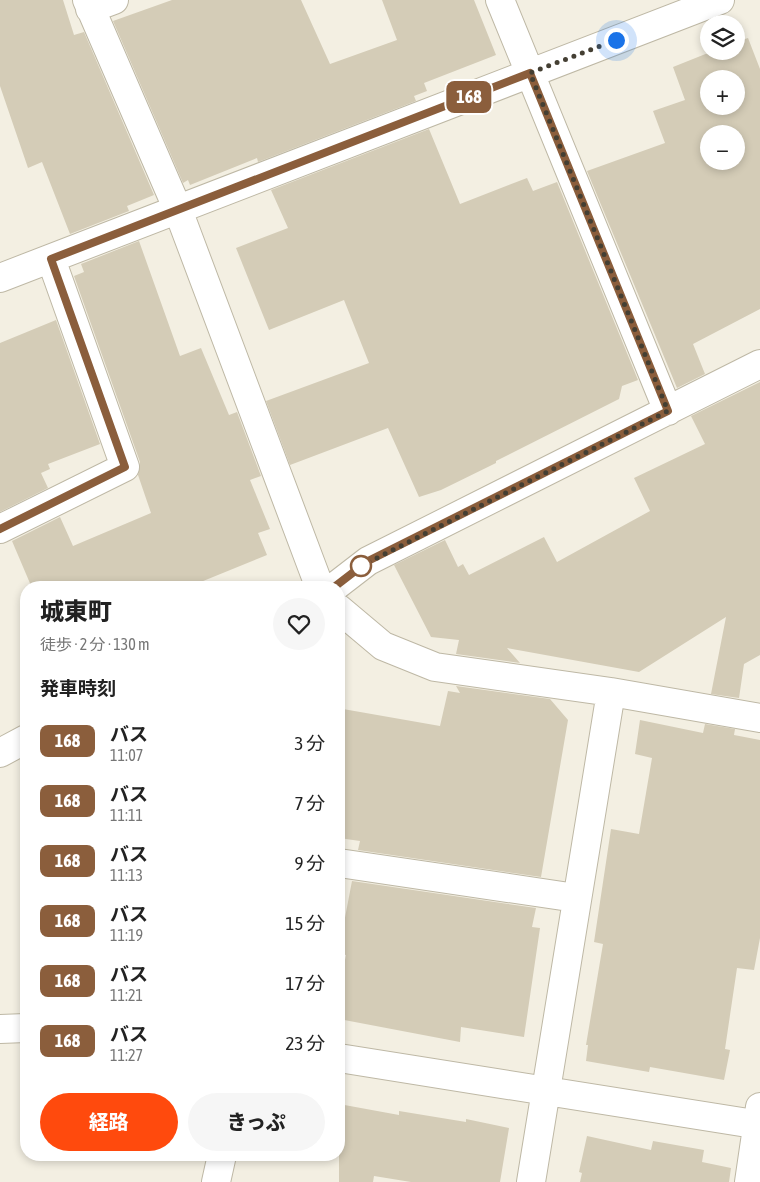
<!DOCTYPE html>
<html lang="ja">
<head>
<meta charset="utf-8">
<style>
  body { margin:0; font-family:"Asap Condensed","Noto Sans JP",sans-serif; background:#f6f6f6; color:#222; height:100vh; display:flex; flex-direction:column; font-size:19px; white-space:nowrap }
  * { box-sizing:border-box; margin:0 }
  p { font-size:16px; color:#767676 }
  .icon { flex:none; width:28px; height:28px; fill:none; stroke:currentColor; stroke-width:2; stroke-linecap:round; stroke-linejoin:round }
  .map { position:relative; flex:1; overflow:hidden }
  .details { position:absolute; left:20px; top:581px; width:325px; height:580px; display:flex; flex-direction:column; background:#fff; border-radius:20px; box-shadow:0 2px 8px #0003 }
  .details>* { flex:none }
  .badge { padding:0 10px; border-radius:8px; font-size:18px; line-height:32px }
  .controls { position:absolute; left:700px; top:15px; display:grid; gap:10px }
  .controls a { display:grid; place-items:center; width:45px; height:45px; border-radius:50%; background:#fff; box-shadow:0 2px 8px #0003; font-size:25px }
  .you { position:absolute; width:25px; height:25px; margin:-12px; border:4px solid #fff; border-radius:50%; background:#1a73e8; box-shadow:0 0 0 8px #1a73e833 }
  .map>.badge { position:absolute; translate:-50% -50%; box-shadow:0 0 0 2px #fff }
  h2 { padding:0 20px; font-size:19px; line-height:45px }
  .round { display:grid; place-items:center; flex:none; width:52px; height:52px; border-radius:26px; background:#f6f6f6 }
  .summary { display:flex; align-items:center; justify-content:space-between; height:85px; padding:0 20px }
  h1 { font-size:24px; font-weight:800; line-height:38px }
  .action { display:flex; gap:10px; margin-top:auto; padding:10px 20px }
  .action a { flex:1; height:58px; border-radius:30px; background:#ff4a0d; color:#fff; font-size:20px; font-weight:800; line-height:58px; text-align:center }
  .action a+a { background:#f6f6f6; color:#222 }
  ul { padding:0; list-style:none }
  li { display:flex; align-items:center; gap:15px; height:60px; padding:0 20px }
  li div { flex:1 }
  li b { display:block; font-size:19px }
  li em { font-style:normal }
  li .badge { min-width:55px; font-weight:700; text-align:center }
  .map>svg:first-child { display:block }
  .building { fill:#d4ccb7; fill-rule:evenodd }
  .lines { fill:none; stroke-linecap:round; stroke-linejoin:round }
  .minor-casing { stroke:#beb8a5; stroke-width:30 }
  .minor { stroke:#fff; stroke-width:28 }
  .line-casing { stroke:#fff; stroke-width:11 }
  .line { stroke:#8b5e3c; stroke-width:8 }
  .walk { stroke:#443f33; stroke-width:5; stroke-dasharray:0 9 }
  .stop-dot { fill:#fff; stroke:#8b5e3c; stroke-width:2.5 }
</style>
</head>
<body>
<div class="map">
<svg width="760" height="1182" viewBox="0 0 760 1182">
  <rect width="100%" height="100%" fill="#f3efe2"/>
  <path class="building" d="M0,0H63L74,35L84,32L154,195L127,206L129,211L70,234L42,162L28,168L0,86Z
    M172,0H301L330,64L397,40L382,0H474L496,55L424,83L427,91L414,96L416,101L258,162L257,158L190,185L188,180L183,183L113,21Z
    M748,38L760,69V309L693,344L705,374L677,388L587,171L665,143L653,111L685,100L673,67L713,51H736V42ZM709,79H736V106H709ZM709,134H736V161H709Z
    M429,129L460,204L527,178L533,191L557,182L638,380L622,386L619,399L496,461V463L441,490L419,497L388,428L290,465L266,401L369,363L344,300L269,330L236,248L288,228L271,190Z
    M139,241L180,356L201,348L229,415L237,412L261,476L250,480L270,529L258,533L267,555L186,588H32L12,541L60,517L73,546L151,513L138,475L140,462L74,276L84,272L81,264Z
    M56,320L100,444L48,464L50,469L41,473L48,488L0,512V343Z
    M760,382V655L744,664L739,698L711,694L726,617L639,672L507,648L520,663L456,654L459,640L431,637L394,565L445,540L458,567L463,564L469,575L544,537L557,562L650,511L634,478L705,444L691,416Z
    M456,686L550,699L568,720L541,877L358,850L360,841L339,838V728L343,709L440,726L448,691L460,693Z
    M640,720L703,733L705,724L735,729L734,735L760,740V938L754,970L737,968L725,1049L730,1050L724,1080L650,1067L649,1072L586,1061L588,1045H586L603,944L594,942L611,829L639,834L652,758L635,754Z
    M352,881L536,908L532,927L540,928L524,1037L461,1027L460,1042L339,1019V989L346,955L339,954V949Z
    M339,1104L399,1115V1111L466,1122V1119L509,1128L500,1182H411L374,1176L373,1182H339Z
    M587,1136L651,1150L653,1141L704,1150L702,1162L731,1168L729,1182H580L582,1173L579,1172Z"/>
  <g class="lines">
    <defs>
      <path id="minor" d="M87,0L178,210L320,588
        M500,0L668,411
        M90,9L114,0
        M0,278L720,0
        M0,529L125,467L51,259
        M333,588L368,561L760,364
        M339,609L383,646L435,667L611,692L760,718
        M0,753L26,739
        M339,863L576,898
        M0,1029L26,1028
        M339,1058L760,1125
        M216,1182L222,1155
        M531,1182L611,692
        M749,1182L760,1107"/>
    </defs>
    <use href="#minor" class="minor-casing"/>
    <use href="#minor" class="minor"/>
  </g>
  <g class="lines">
    <defs>
      <path id="line" d="M0,529L125,467L51,259L530,73L668,411L368,561L333,588"/>
    </defs>
    <use href="#line" class="line-casing"/>
    <use href="#line" class="line"/>
    <path class="walk" d="M361,566L668,411L530,73L616,40"/>
  </g>
  <circle class="stop-dot" cx="361" cy="566" r="10"/>
</svg>
<div class="controls">
<a><svg class="icon" aria-label="layers" viewBox="0 0 24 24"><path d="M12 4l9 5-9 5-9-5zM3 14l9 5 9-5"/></svg></a>
<a>+</a>
<a>−</a>
</div>
<div class="you" style="left:616px;top:40px"></div>
<b class="badge" style="left:469px;top:97px;background:#8b5e3c;color:#fff">168</b>
<section class="details">
<div class="summary"><div><h1>城東町</h1><p>徒歩 · 2 分 · 130 m</p></div><a class="round"><svg class="icon" aria-label="heart" viewBox="0 0 24 24"><path d="M12 20l-8-8c-3-5 5-10 8-4 3-6 11-1 8 4z"/></svg></a></div>
<h2>発車時刻</h2>
<ul>
<li><span class="badge" style="background:#8b5e3c;color:#fff">168</span><div><b>バス</b><p>11:07</p></div><em>3 分</em></li>
<li><span class="badge" style="background:#8b5e3c;color:#fff">168</span><div><b>バス</b><p>11:11</p></div><em>7 分</em></li>
<li><span class="badge" style="background:#8b5e3c;color:#fff">168</span><div><b>バス</b><p>11:13</p></div><em>9 分</em></li>
<li><span class="badge" style="background:#8b5e3c;color:#fff">168</span><div><b>バス</b><p>11:19</p></div><em>15 分</em></li>
<li><span class="badge" style="background:#8b5e3c;color:#fff">168</span><div><b>バス</b><p>11:21</p></div><em>17 分</em></li>
<li><span class="badge" style="background:#8b5e3c;color:#fff">168</span><div><b>バス</b><p>11:27</p></div><em>23 分</em></li>
</ul>
<div class="action"><a>経路</a><a>きっぷ</a></div>
</section>
</div>
</body>
</html>
